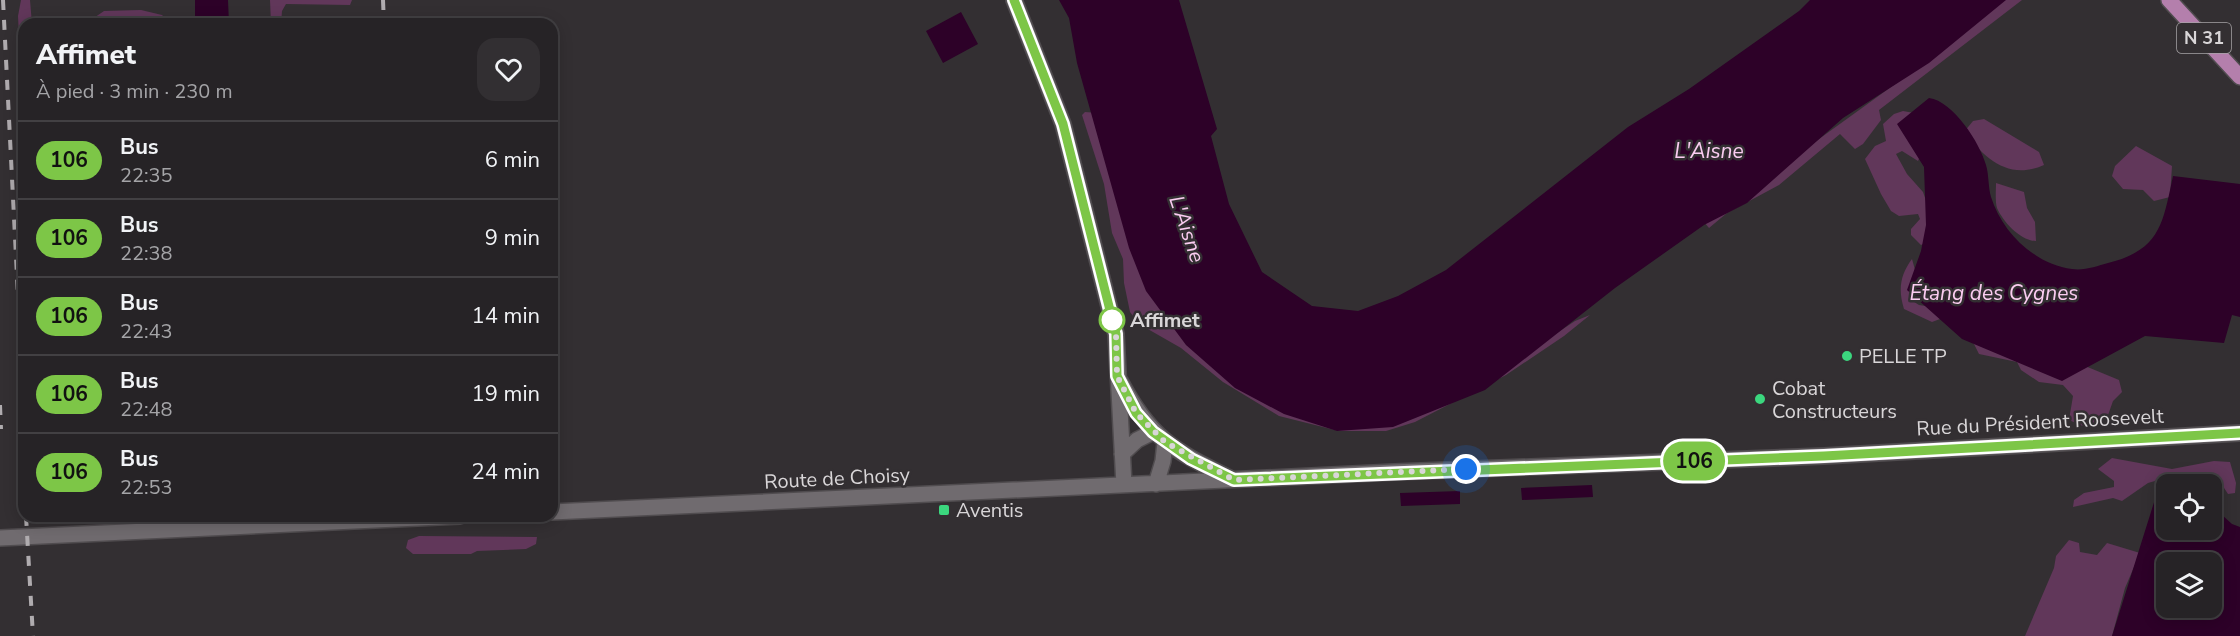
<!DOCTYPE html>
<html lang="fr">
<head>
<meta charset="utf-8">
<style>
  body { margin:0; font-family:"Nunito Sans",sans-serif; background:#322f32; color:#f1f3f6; height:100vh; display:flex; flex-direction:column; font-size:22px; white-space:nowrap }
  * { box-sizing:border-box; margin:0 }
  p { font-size:20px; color:#a4a4a7 }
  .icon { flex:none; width:33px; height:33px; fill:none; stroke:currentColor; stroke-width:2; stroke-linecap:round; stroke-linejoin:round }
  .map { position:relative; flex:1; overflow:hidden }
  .side { position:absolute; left:18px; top:18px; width:540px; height:504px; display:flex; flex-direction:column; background:#262326; border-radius:18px; box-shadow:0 3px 15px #0003,0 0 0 2px #424043 }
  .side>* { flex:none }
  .badge { padding:0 12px; border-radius:20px; font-size:21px; line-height:39px }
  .fabs { position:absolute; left:2156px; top:474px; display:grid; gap:12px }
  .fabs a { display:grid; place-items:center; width:66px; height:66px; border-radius:12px; background:#262326; box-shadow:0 3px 15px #0003,0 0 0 2px #424043; font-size:30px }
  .you { position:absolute; width:30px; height:30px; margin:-15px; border:4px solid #fff; border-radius:50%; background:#1a73e8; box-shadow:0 0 0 9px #1a73e833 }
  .map>.badge { position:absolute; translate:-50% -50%; box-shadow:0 0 0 3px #fff }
  .round { display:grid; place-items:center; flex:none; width:63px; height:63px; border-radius:18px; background:#322f32 }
  .head { display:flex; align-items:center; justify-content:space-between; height:102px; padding:0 18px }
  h1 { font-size:28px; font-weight:800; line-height:45px }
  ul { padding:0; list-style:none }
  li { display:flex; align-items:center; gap:18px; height:78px; padding:0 18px; border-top:2px solid #424043 }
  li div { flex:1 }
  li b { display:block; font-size:22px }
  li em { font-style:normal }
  li .badge { min-width:66px; font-weight:700; text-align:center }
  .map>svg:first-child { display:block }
  .green { fill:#61375a }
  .water { fill:#2d0128; fill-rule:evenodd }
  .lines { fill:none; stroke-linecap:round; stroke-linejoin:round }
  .minor-casing { stroke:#504c4f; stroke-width:18 }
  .major-casing { stroke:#504c4f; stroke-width:18 }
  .minor { stroke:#706b6f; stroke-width:15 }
  .major { stroke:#b47fac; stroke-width:15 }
  .rail { stroke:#b0acaf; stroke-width:4; stroke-dasharray:10 10; stroke-linecap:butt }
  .line-casing { stroke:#fff; stroke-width:14 }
  .line { stroke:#7dc647; stroke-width:9 }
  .walk { stroke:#d9d6d8; stroke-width:6; stroke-dasharray:0 10.8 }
  .stop-dot { fill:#fff; stroke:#7dc647; stroke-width:3 }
  .poi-dot { fill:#3bd77e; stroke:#332f32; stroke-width:2 }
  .labels { text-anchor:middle; stroke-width:5; stroke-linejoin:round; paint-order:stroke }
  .shield { fill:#332f32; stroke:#a7a4a6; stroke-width:1.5 }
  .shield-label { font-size:18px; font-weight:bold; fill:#d9d6d8 }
  .stop-label { font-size:20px; font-weight:bold; fill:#d9d6d8; stroke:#332f32; text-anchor:start }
  .poi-label { font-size:20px; fill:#d9d6d8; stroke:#332f32; text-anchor:start }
  .street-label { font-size:20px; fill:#d9d6d8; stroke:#332f32 }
  .water-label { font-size:21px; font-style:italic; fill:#fbccf1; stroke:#332f32 }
</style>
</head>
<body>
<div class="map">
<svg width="2240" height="636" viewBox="0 0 2240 636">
  <rect width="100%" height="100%" fill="#332f32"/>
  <path class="green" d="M21,0H30L32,24H24V142L18,16Z
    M270,0H352L350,5L286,4L282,11L281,24H271Z
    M2002,0H2022L1879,110L1881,120L1863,144L1855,149L1840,134L1779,185L1727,213L1709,228L1704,222C1804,148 1907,80 2002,0Z
    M141,10L162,15L171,24H85L104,11Z
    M1903,111L1914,113L1922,152L1918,161L1902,151L1896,154L1907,174L1923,192L1931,215L1930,241L1921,245L1911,235V229L1920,219L1918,214L1899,216L1891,211L1881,194L1865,159L1875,146L1886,141L1883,124L1894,114Z
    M1085,112L1098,113L1145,273L1519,358L1575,321L1590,315L1564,336L1506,375L1415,422L1386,431H1339L1279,416L1223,382L1181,348L1139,324L1130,312L1124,283L1123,259L1112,233L1104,184L1082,115Z
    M1984,119L2039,152L2044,165C2008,181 1985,158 1964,132L1973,121Z
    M2136,146L2172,166L2170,197L2154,201L2143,190L2123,189L2112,176L2115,166Z
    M1996,183L2024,192L2027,208L2035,222L2036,241C2021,241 2003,222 1997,208C1995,201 1996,190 1996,183Z
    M1912,259L1917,277L1910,292L1911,300L1919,305L1938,308L1940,319L1932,322L1904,309C1898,290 1900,275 1912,259Z
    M1961,333L2073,361L2119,380L2122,392L2113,401L2107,418L2085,427L2069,420L2073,396L2063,385L2039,382L2021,370L2017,362L1979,354L1974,344Z
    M2112,458L2172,469L2214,461L2230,462L2236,483L2235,493L2228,494L2215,474L2201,473L2186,479L2165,478L2148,483L2122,501L2113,498L2073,507L2074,500L2084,493L2114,487V481L2098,469Z
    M419,536L537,537L536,544L526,549L477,551L471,554H413L406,548L408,540Z
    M2069,540L2079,543L2080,552L2097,555L2107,543L2140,553L2125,588L2112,636H2025L2054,568L2056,556Z"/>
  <path class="water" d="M195,0H228L229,24H195Z
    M1059,0H1179L1217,129L1211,136L1229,204L1262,272L1312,306L1358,311L1398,296L1446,270L1628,127L1689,89L1799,11L1810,0H2006L1929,63L1843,118L1747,203L1704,225L1615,288L1485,390L1393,427L1337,431L1284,414L1235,388L1186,345L1146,291L1129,248L1077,63L1069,18Z
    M961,12L978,44L943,63L926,31Z
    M1929,98C1953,101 1980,143 1986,165C1989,175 1988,187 1991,197C2002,232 2034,264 2072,269C2084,271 2097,266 2108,263C2161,250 2163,222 2173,176L2240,184V317L2232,315L2224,343L2145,336L2062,381L1962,339L1907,290L1921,251L1926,225L1924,167L1897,124Z
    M1592,485L1593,497L1522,500L1521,488Z
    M1460,491V504L1401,506L1400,493Z
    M2166,491V530H2211V505L2232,524L2240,527V636H2112L2156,496L2161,498ZM2166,562H2211V608H2166Z"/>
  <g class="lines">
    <defs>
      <path id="minor" d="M1014,0L1063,124L1116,334L1124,485
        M1120,381C1151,440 1174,450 1231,479
        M1122,454L1137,440L1153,432
        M1156,484L1163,461L1165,442
        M552,512L1394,472L1824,456L2240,433
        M0,538L460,516"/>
      <path id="major" d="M2169,0L2240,77"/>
    </defs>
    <use href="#minor" class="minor-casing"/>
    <use href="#major" class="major-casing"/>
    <use href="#minor" class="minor"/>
    <use href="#major" class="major"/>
    <path class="rail" d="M3,0L24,415
      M383,0L384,24
      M0,405L1,429
      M26,516L33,636"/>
  </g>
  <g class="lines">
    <defs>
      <path id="line" d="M1014,0L1063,124L1116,334L1117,376L1136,413L1153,432L1191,459L1234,480L1824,456L2240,433"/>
    </defs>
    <use href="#line" class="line-casing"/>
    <use href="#line" class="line"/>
    <path class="walk" d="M1112,320L1110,313L1116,334L1117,376L1136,413L1165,442L1234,480L1466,469"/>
  </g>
  <circle class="stop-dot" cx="1112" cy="320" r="12"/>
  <g class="poi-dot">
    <circle cx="1847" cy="356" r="6"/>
    <circle cx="1760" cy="399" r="6"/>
    <rect x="938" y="504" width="12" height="12" rx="3"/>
  </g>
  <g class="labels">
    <rect class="shield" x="2177" y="23" width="54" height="30" rx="4.5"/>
    <g class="shield-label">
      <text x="2204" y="44">N 31</text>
    </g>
    <g class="stop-label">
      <text x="1130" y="327">Affimet</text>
    </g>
    <g class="poi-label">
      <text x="1859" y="363">PELLE TP</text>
      <text x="1772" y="395">Cobat<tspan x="1772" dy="23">Constructeurs</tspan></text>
      <text x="956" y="517">Aventis</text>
    </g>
    <g class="street-label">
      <text transform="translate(2040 422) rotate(-3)" y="7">Rue du Président Roosevelt</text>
      <text transform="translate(837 478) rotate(-3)" y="7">Route de Choisy</text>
    </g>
    <g class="water-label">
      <text x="1709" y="158">L'Aisne</text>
      <text transform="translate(1187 229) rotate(71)" y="7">L'Aisne</text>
      <text x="1994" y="300">Étang des Cygnes</text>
    </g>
  </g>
</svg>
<div class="fabs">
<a><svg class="icon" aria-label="locate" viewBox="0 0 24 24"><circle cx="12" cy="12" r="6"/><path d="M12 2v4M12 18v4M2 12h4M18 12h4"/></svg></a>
<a><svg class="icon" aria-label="layers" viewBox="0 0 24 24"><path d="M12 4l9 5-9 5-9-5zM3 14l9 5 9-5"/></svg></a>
</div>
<div class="you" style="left:1466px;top:469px"></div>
<b class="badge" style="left:1694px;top:461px;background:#7dc647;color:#111">106</b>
<section class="side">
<div class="head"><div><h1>Affimet</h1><p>À pied · 3 min · 230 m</p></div><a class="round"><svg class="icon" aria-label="heart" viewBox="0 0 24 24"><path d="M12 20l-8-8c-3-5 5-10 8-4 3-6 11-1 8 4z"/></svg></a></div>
<ul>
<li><span class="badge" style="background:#7dc647;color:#111">106</span><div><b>Bus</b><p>22:35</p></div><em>6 min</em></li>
<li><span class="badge" style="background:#7dc647;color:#111">106</span><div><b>Bus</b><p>22:38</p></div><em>9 min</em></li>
<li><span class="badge" style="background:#7dc647;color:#111">106</span><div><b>Bus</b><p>22:43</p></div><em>14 min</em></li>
<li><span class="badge" style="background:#7dc647;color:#111">106</span><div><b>Bus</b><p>22:48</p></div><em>19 min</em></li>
<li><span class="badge" style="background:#7dc647;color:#111">106</span><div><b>Bus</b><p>22:53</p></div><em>24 min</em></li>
</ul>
</section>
</div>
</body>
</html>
